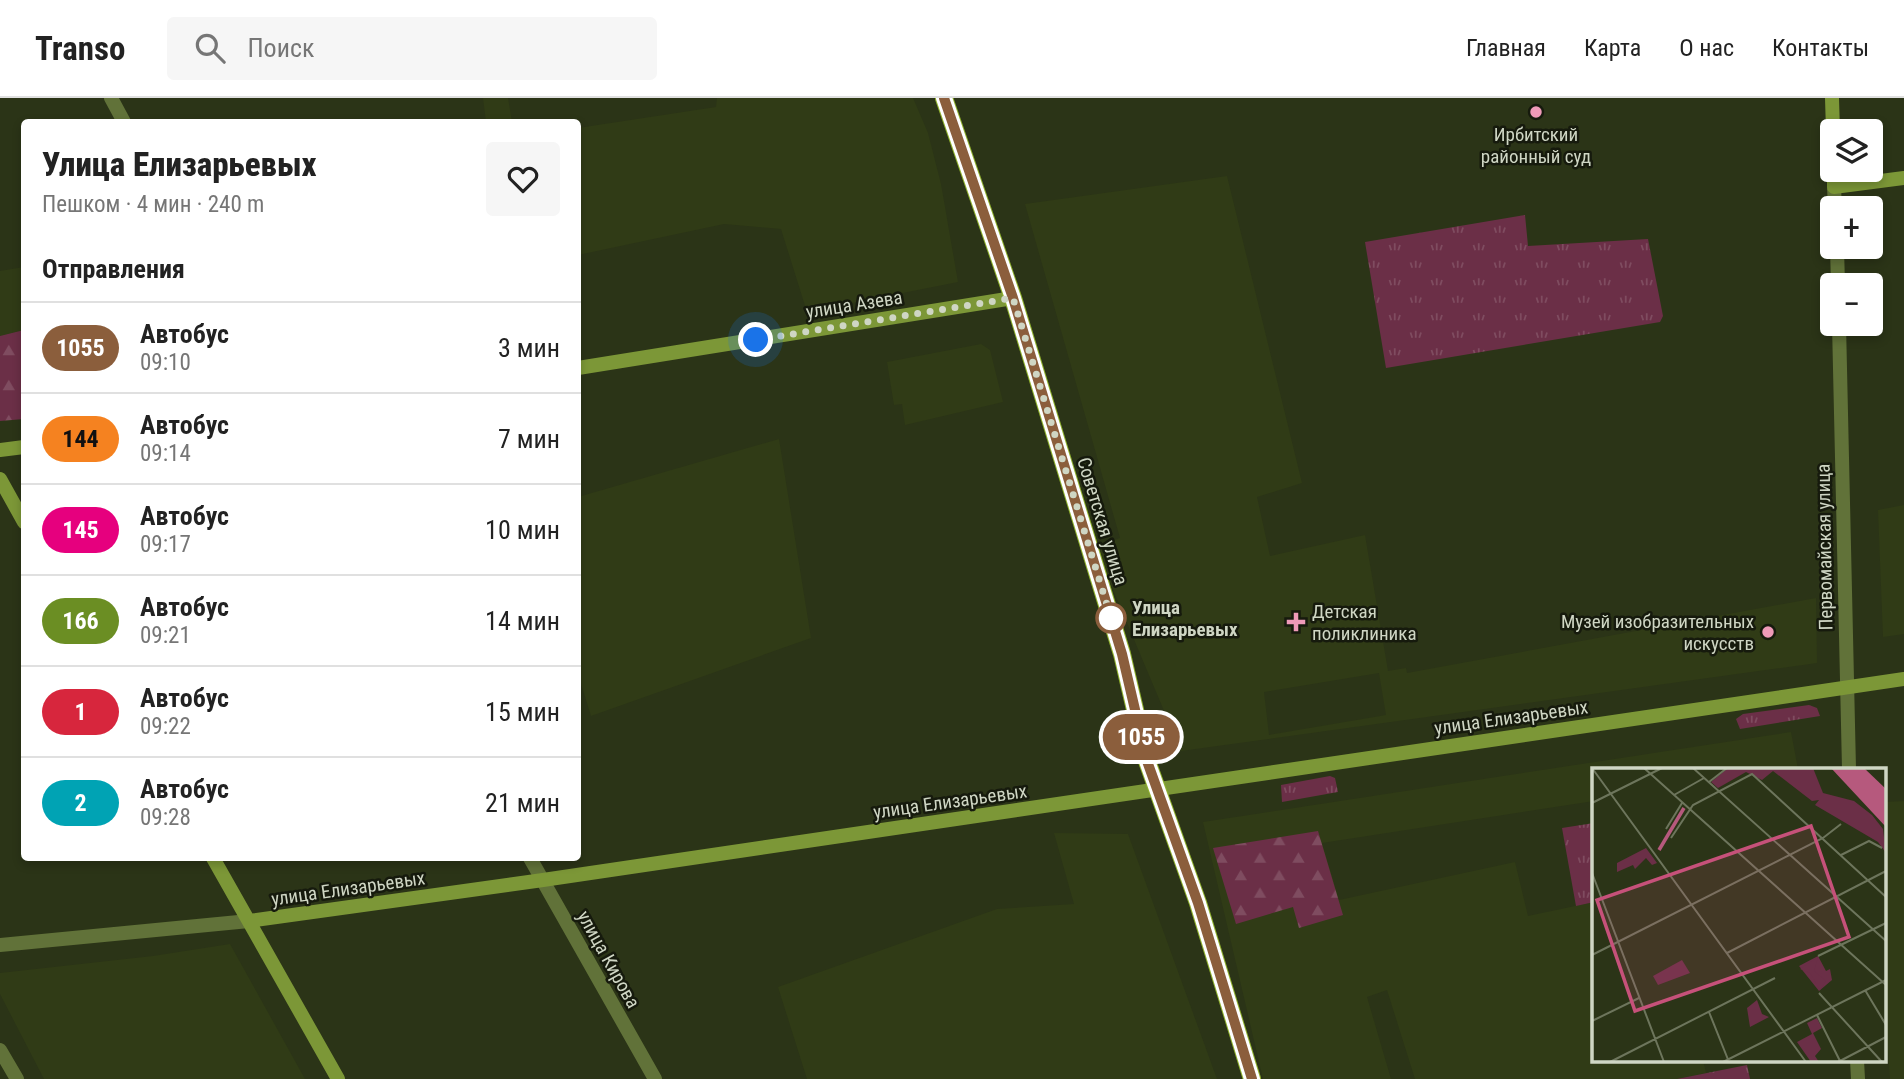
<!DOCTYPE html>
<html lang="ru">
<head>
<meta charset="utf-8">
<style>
  body { margin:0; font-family:"Roboto Condensed",sans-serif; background:#f6f6f6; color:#222; height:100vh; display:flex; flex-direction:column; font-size:26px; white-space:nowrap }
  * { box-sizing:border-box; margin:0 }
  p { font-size:23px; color:#767676 }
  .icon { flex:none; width:38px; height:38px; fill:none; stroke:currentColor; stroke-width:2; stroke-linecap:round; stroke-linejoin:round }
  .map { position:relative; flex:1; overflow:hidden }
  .panel { position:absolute; left:21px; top:21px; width:560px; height:742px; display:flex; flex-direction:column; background:#fff; border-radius:7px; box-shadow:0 4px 10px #0003 }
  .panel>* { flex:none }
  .badge { padding:0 14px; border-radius:23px; font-size:24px; line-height:46px }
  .fabs { position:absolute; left:1820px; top:21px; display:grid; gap:14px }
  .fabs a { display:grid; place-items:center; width:63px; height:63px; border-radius:7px; background:#fff; box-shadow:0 4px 10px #0003; font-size:35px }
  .you { position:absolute; width:35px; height:35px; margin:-18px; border:5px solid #fff; border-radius:50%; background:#1a73e8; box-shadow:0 0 0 10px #1a73e833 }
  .map>.badge { position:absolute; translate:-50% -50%; box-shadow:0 0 0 4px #fff }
  h2 { padding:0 21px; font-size:26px; line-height:63px }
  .round { display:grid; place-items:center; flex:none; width:74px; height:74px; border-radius:7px; background:#f6f6f6 }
  .overview { display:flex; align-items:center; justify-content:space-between; height:119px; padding:0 21px }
  h1 { font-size:33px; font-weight:800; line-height:52px }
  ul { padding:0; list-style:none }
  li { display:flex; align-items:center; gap:21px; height:91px; padding:0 21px; border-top:2px solid #e0e0e0 }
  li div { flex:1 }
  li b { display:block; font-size:26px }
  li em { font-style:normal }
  li .badge { min-width:77px; font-weight:700; text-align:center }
  header { display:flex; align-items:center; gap:42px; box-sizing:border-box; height:98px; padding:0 35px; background:#fff; border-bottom:2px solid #e0e0e0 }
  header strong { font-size:33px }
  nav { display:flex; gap:38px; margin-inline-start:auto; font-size:24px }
  .search { width:490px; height:63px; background:#f6f6f6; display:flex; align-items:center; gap:18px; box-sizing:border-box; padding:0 24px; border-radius:7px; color:#767676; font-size:26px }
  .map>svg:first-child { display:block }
  .built { fill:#303b16; fill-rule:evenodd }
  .grass { fill:url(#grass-tufts) }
  .forest { fill:url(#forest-firs) }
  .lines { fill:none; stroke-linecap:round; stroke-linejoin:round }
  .street { stroke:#617239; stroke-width:14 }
  .secondary { stroke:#7c9737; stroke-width:14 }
  .primary { stroke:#91b32f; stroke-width:18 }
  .line-casing { stroke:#fff; stroke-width:16 }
  .line { stroke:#8b5e3c; stroke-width:10 }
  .walk { stroke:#cfd6c4; stroke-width:7; stroke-dasharray:0 12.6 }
  .poi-dot { fill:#ef9ab8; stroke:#161a0d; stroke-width:2.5 }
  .stop-dot { fill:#fff; stroke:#8b5e3c; stroke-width:3.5 }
  .labels { text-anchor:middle; stroke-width:5; stroke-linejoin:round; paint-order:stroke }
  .poi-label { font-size:19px; fill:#cfd6c4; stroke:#161a0d }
  .street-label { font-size:19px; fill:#cfd6c4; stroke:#161a0d }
  .stop-label { font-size:19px; font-weight:bold; fill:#cfd6c4; stroke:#161a0d; text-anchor:start }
  .inset-river { fill:none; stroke:#b6597d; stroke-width:3.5 }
  .inset-road { fill:none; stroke:#6d755c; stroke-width:2 }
  .view { fill:#c6517a; fill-opacity:0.15; stroke:#c6517a; stroke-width:3.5 }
  .inset-edge { fill:none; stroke:#cfd6c4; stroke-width:3.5 }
</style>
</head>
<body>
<header>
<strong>Transo</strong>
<div class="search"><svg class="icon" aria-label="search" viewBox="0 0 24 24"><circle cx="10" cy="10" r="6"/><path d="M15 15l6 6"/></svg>Поиск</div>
<nav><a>Главная</a><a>Карта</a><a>О нас</a><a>Контакты</a></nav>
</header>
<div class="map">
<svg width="1904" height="981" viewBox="0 0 1904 981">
  <defs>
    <pattern id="grass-tufts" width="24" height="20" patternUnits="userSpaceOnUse" patternTransform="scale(1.75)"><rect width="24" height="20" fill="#6b2f47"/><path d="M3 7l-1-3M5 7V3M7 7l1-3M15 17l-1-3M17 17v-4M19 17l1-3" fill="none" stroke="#7f4c60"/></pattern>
    <pattern id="forest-firs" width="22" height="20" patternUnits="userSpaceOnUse" patternTransform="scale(1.75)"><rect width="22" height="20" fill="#6b2f47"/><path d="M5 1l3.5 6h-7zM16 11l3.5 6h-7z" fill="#7f4c60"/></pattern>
  </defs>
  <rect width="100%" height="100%" fill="#2b3417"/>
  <path class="built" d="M483,0H508L512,24H486Z
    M717,0H913L928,35L941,86L958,184L807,214L781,131L724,126L578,157V30L716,9Z
    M1227,78L1302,385L1257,399L1270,458L1365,437L1388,573L1406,570L1407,575L1816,500L1817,565L1181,653L1095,449L1120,440L1025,106ZM1379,575L1386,617L1269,637L1264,594Z
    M24,169V232L0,238V173Z
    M981,246L990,252L1003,304L905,327L902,306L894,307L887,264Z
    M779,341L811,540L591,618L578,576V399Z
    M1904,407V536L1883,539L1878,412Z
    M1791,634L1798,671H1594V703L1322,745L1339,802L1515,764L1528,818L1594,804V962H1703L1706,975L1677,981H1415L1387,892L1367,899L1391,981H1263L1203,724Z
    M1904,703V981H1890L1885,911V704Z
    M1054,735L1128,736L1217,981H807L778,889L997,811L1074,806Z
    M230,846L305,981H44L0,896V875L153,858Z"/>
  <path class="grass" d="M1525,117L1528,148L1648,141L1663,218L1660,224L1386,270L1365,144Z
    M1809,607L1817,610L1820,618L1740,631L1736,621L1743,616Z
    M1330,678L1335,680L1338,694L1282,704L1281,687Z
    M1594,725V804L1576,808L1562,730Z
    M1747,967L1750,981H1677Z"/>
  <path class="forest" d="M24,232V321L0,323V238Z
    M1318,733L1343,817L1299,830L1293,809L1236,826L1213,750Z"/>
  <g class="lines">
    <path class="street" d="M111,0L124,24
      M1834,89L1835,110
      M1837,149L1838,187
      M1839,226L1849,671
      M530,760L655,981
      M0,847L249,823
      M0,952L17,981
      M1857,962L1858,981"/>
    <path class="secondary" d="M1832,0L1833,33
      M1834,72V89L1904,80
      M578,270L1013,200
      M0,352L24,349
      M0,381L24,424
      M213,760L338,981
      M249,823L543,782L1904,581"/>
    <path class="primary" d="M944,0L1013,200L1122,556L1147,663L1198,805L1252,981"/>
  </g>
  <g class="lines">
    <defs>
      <path id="line" d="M944,0L1013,200L1122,556L1147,663L1198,805L1252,981"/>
    </defs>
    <use href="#line" class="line-casing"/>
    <use href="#line" class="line"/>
    <path class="walk" d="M756,242L1013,200L1111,520"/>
  </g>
  <g class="poi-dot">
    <circle cx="1536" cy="14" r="7"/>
    <path d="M1292.5 513.5h7v7h7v7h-7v7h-7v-7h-7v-7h7z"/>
    <circle cx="1768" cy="534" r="7"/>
  </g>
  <circle class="stop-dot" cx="1111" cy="520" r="14"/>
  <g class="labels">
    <g class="poi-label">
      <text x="1536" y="43">Ирбитский<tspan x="1536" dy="22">районный суд</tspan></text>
      <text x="1312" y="520" text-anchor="start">Детская<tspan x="1312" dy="22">поликлиника</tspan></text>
      <text x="1754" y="530" text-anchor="end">Музей изобразительных<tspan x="1754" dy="22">искусств</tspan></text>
    </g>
    <g class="street-label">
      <text transform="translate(854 206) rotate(-9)" y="7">улица Азева</text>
      <text transform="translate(1103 423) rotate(73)" y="7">Советская улица</text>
      <text transform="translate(1824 449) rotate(-91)" y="7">Первомайская улица</text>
      <text transform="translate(1511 619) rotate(-8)" y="7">улица Елизарьевых</text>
      <text transform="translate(950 703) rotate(-8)" y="7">улица Елизарьевых</text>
      <text transform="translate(348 790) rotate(-8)" y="7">улица Елизарьевых</text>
      <text transform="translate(609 861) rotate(61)" y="7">улица Кирова</text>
    </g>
    <g class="stop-label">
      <text x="1132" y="516">Улица<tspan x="1132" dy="22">Елизарьевых</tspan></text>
    </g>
  </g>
  <g transform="translate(1592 670)">
    <rect width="294" height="294" fill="#2b3417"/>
    <path d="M54,80L65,95L60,97L54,90L43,101L41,97L25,104V95ZM226,188L234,203L238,201L240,212L227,223L207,198ZM90,192L98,205L66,217L61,208ZM165,232L170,246L177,249L158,259L155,240ZM225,250L230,260L221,265L229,281L223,288L227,294H219L205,274L220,266L215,255Z" fill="#6b2f47"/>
    <path d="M136,0H221L231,25L262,33L280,47L291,61L294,85L286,74L223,37L227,32L220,33L181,3L170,12L154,4L126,20L119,14ZM226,189L222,203L234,213L228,222L218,205L208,201Z" fill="#6b2f47"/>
    <path d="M239,0H272L294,21V59Z" fill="#b6597d"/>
    <path class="inset-river" d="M67,82L92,40"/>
    <path class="inset-road" d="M0,0L214,294M52,0L294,217M101,0L294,173M117,14L135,0M82,27L112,10M0,35L70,0M74,61L90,35M79,70L101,37L160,6L294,129M249,87L277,73L290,80M0,105L72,294M135,185L294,103M0,187L231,70L249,56M226,188L294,155M273,222L294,257M227,225L290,294M117,244L137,294M225,247L248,293M0,253L47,230M18,294L183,210M131,294L294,212M246,294L294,269"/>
    <path class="view" d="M219,58L257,169L43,243L5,132Z"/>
    <rect width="294" height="294" class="inset-edge"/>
  </g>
</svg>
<div class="fabs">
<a><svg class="icon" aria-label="layers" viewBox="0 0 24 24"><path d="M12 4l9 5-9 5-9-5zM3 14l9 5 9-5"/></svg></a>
<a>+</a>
<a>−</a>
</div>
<div class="you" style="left:756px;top:242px"></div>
<b class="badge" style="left:1141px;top:639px;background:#8b5e3c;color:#fff">1055</b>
<section class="panel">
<div class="overview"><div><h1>Улица Елизарьевых</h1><p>Пешком · 4 мин · 240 m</p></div><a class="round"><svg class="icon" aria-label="heart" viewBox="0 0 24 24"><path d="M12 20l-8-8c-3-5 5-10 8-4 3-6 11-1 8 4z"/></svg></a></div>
<h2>Отправления</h2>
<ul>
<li><span class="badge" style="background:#8b5e3c;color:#fff">1055</span><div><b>Автобус</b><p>09:10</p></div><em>3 мин</em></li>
<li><span class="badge" style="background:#f58220;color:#111">144</span><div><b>Автобус</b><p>09:14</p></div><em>7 мин</em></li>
<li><span class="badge" style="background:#e6007e;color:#fff">145</span><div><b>Автобус</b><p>09:17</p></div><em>10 мин</em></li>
<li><span class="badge" style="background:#6b8e23;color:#fff">166</span><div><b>Автобус</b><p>09:21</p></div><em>14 мин</em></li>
<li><span class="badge" style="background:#d7263d;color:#fff">1</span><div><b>Автобус</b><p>09:22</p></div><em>15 мин</em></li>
<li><span class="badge" style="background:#00a3b4;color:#fff">2</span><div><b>Автобус</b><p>09:28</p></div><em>21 мин</em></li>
</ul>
</section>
</div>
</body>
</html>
